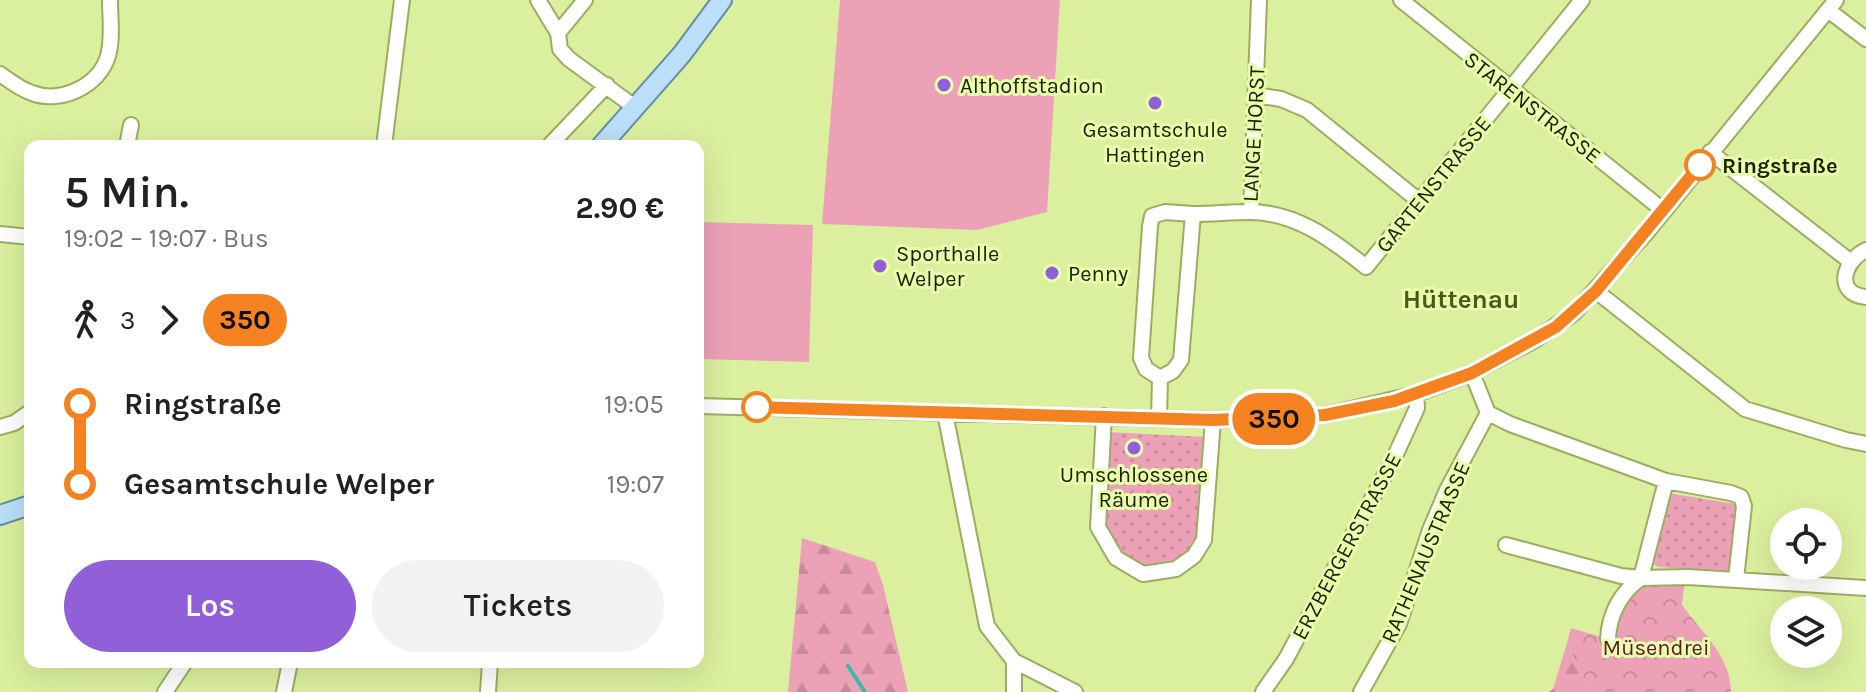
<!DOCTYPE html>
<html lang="de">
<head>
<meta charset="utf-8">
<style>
  body { margin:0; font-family:Karla,sans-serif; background:#f2f2f2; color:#222; height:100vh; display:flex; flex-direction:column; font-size:30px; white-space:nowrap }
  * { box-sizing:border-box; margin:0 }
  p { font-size:26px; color:#767676 }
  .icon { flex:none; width:44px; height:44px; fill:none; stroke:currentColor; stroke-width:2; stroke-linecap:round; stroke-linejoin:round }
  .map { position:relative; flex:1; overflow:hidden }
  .side { position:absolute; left:24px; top:140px; width:680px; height:528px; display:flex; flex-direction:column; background:#fff; border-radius:16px; box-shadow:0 8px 32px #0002 }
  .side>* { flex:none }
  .badge { padding:0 16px; border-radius:26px; font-size:28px; line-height:52px }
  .buttons { position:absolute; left:1770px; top:508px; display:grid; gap:16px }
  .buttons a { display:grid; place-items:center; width:72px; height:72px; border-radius:50%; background:#fff; box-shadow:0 8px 32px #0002; font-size:40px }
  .map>.badge { position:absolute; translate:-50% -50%; box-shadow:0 0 0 4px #fff }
  .legs { display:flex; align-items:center; gap:12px; height:88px; padding:0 40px; font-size:26px }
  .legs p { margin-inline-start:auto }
  .head { display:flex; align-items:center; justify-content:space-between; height:136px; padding:0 40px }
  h1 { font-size:44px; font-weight:600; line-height:60px }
  .primary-button { display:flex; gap:16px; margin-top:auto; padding:16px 40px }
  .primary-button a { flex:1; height:92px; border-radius:48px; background:#915fd8; color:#fff; font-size:32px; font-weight:600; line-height:92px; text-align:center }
  .primary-button a+a { background:#f2f2f2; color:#222 }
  ul { padding:0 40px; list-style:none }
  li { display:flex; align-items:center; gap:28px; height:80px; font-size:30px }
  li i { display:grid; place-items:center; width:12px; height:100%; margin:0 10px; background:currentColor }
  li i::after { content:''; width:20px; height:20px; margin:-10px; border:6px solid; border-radius:50%; background:#fff }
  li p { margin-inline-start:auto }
  li:first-child i { background:linear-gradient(#0000 50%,currentColor 0) }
  li:last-child i { background:linear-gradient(currentColor 50%,#0000 0) }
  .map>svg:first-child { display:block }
  .grass { fill:url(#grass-dots) }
  .forest { fill:url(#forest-firs) }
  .park { fill:url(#park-crowns) }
  .pitch { fill:#eca1b7 }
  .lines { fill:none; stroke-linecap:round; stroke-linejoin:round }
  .stream { stroke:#3abaa6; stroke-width:4 }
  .minor-casing { stroke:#9bae5f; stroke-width:18 }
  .major-casing { stroke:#658e9f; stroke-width:22 }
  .minor { stroke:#fff; stroke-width:14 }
  .major { stroke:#bbdff8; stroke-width:18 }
  .line-1-casing { stroke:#fff; stroke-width:18 }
  .line-1 { stroke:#f58220; stroke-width:12 }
  .poi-dot { fill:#915fd8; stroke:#e8feab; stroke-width:3 }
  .stop-1-dot { fill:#fff; stroke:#f58220; stroke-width:4 }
  .labels { text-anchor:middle; stroke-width:6; stroke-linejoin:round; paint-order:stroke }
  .poi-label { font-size:22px; fill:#1a2101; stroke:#e8feab; text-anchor:start }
  .street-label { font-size:22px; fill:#1a2101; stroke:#e8feab }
  .stop-label { font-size:22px; font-weight:bold; fill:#1a2101; stroke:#e8feab; text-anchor:start }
  .park-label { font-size:22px; fill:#5b1632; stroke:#e8feab }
  .quarter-label { font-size:26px; font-weight:bold; fill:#4c591c; stroke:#e8feab }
</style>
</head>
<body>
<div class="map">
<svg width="1866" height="692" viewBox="0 0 1866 692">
  <defs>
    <pattern id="grass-dots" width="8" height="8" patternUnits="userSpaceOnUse" patternTransform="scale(2)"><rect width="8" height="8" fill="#eca1b7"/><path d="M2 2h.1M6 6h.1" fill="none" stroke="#ca8a9c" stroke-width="1.8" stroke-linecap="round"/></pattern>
    <pattern id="forest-firs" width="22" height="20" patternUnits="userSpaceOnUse" patternTransform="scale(2)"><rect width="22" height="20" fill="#eca1b7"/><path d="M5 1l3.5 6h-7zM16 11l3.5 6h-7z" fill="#ca8a9c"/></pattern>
    <pattern id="park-crowns" width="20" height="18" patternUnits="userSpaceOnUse" patternTransform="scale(2)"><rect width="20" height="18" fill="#eca1b7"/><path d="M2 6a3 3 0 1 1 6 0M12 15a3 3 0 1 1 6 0" fill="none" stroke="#ca8a9c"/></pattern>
  </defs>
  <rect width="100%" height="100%" fill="#dbf09e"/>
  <path class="grass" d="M1106,432L1207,437L1201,540L1174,565L1146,569L1118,556L1103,524Z
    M1668,493L1735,504L1737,508L1734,560L1728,572L1659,567L1653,564Z"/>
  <path class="forest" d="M802,538L875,562L883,585L908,692H788Z
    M1567,643L1590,692H1549L1553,689Z"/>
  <path class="park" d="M1667,584L1684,586L1682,605C1702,633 1731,656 1731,692H1590L1567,643L1571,628L1608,639L1621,607L1642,586Z"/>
  <path class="pitch" d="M840,0H1060L1047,212L977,230L822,224Z
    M698,222L813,225L809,362L698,359Z"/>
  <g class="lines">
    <path class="stream" d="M848,666L865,692"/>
    <defs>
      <path id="minor" d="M538,0L558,33
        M585,0L558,33L560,49L569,59L636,108
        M1401,0L1664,211
        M1828,10L1866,39
        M0,74C10,81 20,89 32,93C61,104 99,86 108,56C113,38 110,18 110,0
        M1256,95L1281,99L1307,110L1419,201
        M127,146L131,125
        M384,146L402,0
        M549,146L607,85
        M1710,152L1851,262
        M1165,212L1193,214L1181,360L1173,371L1160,378L1146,369L1141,358L1150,226L1152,216Z
        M1251,212L1259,0
        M1193,214C1212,214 1231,212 1249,212C1296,212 1331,239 1366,267L1582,0
        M0,234L30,237
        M1866,250C1843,261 1834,294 1866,297
        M1596,291L1745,409L1846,440L1866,444
        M1472,373L1488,413L1510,424L1666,481L1731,493L1741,497L1744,506L1736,579
        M698,406L1213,420L1325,415L1416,394L1472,373L1535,340L1574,313L1647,232L1836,0
        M945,413L987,626L1014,661L1075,692
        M1104,416L1098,527L1116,558L1143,574L1176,569L1194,556L1204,540L1213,420
        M1159,418L1160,378
        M0,427L14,423L30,412
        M1666,481L1641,578L1688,577L1866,588
        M1506,545L1621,576L1641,578C1621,592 1609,614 1608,639
        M1014,661V692
        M165,692L185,662
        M284,692L290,662
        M488,692L490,662
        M1263,692L1286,659L1395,456L1417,408L1416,394
        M1361,692L1399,624L1430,530L1447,490L1488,413"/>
      <path id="major" d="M601,146L682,54L722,0
        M0,515L30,505"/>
    </defs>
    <use href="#minor" class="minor-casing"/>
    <use href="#major" class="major-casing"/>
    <use href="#minor" class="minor"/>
    <use href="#major" class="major"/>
  </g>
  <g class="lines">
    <defs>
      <path id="line-1" d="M757,407L1213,420L1325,415L1394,401L1472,373L1556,327L1596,291L1700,165"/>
    </defs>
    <use href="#line-1" class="line-1-casing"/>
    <use href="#line-1" class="line-1"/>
  </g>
  <g class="poi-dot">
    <circle cx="944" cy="85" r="8"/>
    <circle cx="1155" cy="103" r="8"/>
    <circle cx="880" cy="266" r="8"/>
    <circle cx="1052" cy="273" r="8"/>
    <circle cx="1134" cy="448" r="8"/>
  </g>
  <g class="stop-1-dot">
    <circle cx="1700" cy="165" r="14"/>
    <circle cx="757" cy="407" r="14"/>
  </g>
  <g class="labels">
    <g class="poi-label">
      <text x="960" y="93">Althoffstadion</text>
      <text x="1155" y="137" text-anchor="middle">Gesamtschule<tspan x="1155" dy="25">Hattingen</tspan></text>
      <text x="896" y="261">Sporthalle<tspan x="896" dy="25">Welper</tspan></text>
      <text x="1068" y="281">Penny</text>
      <text x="1134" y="482" text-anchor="middle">Umschlossene<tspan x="1134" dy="25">Räume</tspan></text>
    </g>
    <g class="street-label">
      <text transform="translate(1533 107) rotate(38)" y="8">STARENSTRASSE</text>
      <text transform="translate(1253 134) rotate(-87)" y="8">LANGE HORST</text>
      <text transform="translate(1433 184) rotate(-51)" y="8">GARTENSTRASSE</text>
      <text transform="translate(1346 546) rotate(-62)" y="8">ERZBERGERSTRASSE</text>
      <text transform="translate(1425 552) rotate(-67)" y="8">RATHENAUSTRASSE</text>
    </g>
    <g class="stop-label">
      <text x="1722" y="173">Ringstraße</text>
    </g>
    <g class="park-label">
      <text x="1656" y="655">Müsendrei</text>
    </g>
    <g class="quarter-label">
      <text x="1461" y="308">Hüttenau</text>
    </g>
  </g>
</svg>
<div class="buttons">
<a><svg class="icon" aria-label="locate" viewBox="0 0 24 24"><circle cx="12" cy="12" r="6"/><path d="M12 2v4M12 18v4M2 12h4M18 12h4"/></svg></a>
<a><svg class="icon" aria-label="layers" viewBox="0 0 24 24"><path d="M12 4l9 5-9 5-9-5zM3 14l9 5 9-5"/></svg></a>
</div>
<b class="badge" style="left:1274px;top:419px;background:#f58220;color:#111">350</b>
<section class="side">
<div class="head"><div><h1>5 Min.</h1><p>19:02 – 19:07 · Bus</p></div><b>2.90 €</b></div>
<div class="legs"><svg class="icon" aria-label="walk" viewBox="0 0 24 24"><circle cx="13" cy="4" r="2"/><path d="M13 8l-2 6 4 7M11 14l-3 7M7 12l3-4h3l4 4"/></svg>3<svg class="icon" aria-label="forward" viewBox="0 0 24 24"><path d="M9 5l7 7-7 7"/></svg><b class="badge" style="background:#f58220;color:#111">350</b></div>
<ul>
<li><i style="color:#f58220"></i><b>Ringstraße</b><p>19:05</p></li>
<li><i style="color:#f58220"></i><b>Gesamtschule Welper</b><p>19:07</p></li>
</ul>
<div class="primary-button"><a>Los</a><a>Tickets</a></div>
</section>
</div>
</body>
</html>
